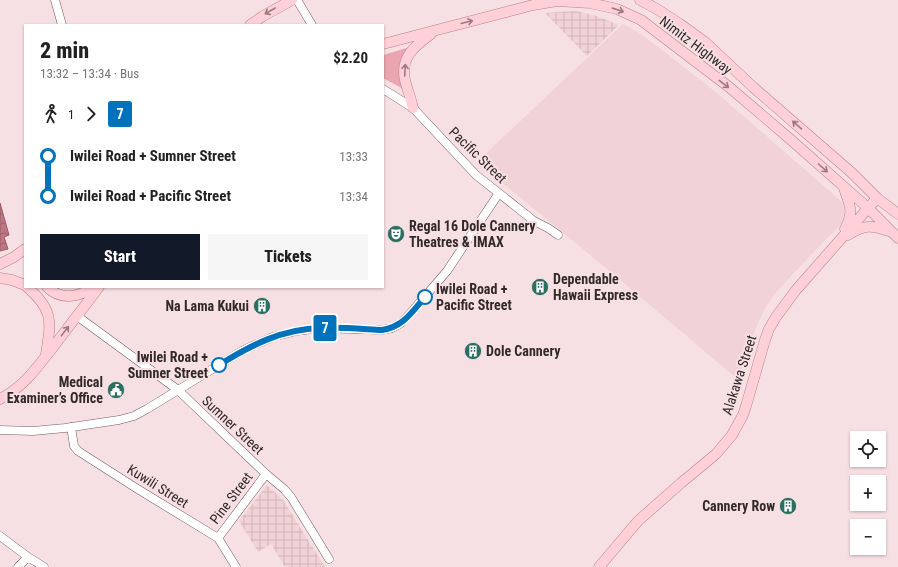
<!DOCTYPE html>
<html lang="en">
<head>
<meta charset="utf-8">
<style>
  body { margin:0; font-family:"Roboto Condensed",sans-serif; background:#f6f6f6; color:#222; height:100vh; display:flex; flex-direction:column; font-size:15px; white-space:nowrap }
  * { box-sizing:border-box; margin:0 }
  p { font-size:13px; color:#767676 }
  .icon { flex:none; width:22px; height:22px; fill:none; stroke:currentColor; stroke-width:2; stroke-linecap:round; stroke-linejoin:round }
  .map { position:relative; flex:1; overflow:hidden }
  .side { position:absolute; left:24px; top:24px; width:360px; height:264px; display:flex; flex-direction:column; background:#fff; border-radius:0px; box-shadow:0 1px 3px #0004 }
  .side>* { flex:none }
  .badge { padding:0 8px; border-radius:3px; font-size:14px; line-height:26px }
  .fabs { position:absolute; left:850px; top:431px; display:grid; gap:8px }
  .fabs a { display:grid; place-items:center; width:36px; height:36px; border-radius:0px; background:#fff; box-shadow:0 1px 3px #0004; font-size:20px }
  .map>.badge { position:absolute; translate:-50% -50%; box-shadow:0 0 0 2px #fff }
  .legs { display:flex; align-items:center; gap:6px; height:44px; padding:0 16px; font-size:13px }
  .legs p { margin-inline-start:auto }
  .summary { display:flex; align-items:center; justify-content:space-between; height:68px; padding:0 16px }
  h1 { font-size:22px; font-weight:800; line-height:30px }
  .cta { display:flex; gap:8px; margin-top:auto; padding:8px 16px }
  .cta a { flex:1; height:46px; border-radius:0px; background:#111827; color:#fff; font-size:16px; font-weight:800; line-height:46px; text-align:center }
  .cta a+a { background:#f6f6f6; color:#222 }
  ul { padding:0 16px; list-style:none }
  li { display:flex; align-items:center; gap:14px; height:40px; font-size:15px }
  li i { display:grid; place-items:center; width:6px; height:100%; margin:0 5px; background:currentColor }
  li i::after { content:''; width:10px; height:10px; margin:-5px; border:3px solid; border-radius:50%; background:#fff }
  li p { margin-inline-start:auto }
  li:first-child i { background:linear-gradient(#0000 50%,currentColor 0) }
  li:last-child i { background:linear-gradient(currentColor 50%,#0000 0) }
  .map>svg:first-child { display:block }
  .built { fill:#f1d2d6 }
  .industrial { fill:url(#industrial-grid) }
  .grass { fill:#eaa5b0 }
  .water { fill:url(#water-waves); stroke:#955e68 }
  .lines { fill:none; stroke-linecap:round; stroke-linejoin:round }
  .minor-casing { stroke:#715e60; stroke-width:9 }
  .major-casing { stroke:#b7818a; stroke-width:11 }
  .minor { stroke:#fff; stroke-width:8 }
  .major { stroke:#ffd0d7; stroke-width:10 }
  .oneway { stroke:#987c80 }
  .line-1-casing { stroke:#fff; stroke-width:9 }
  .line-1 { stroke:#0072bc; stroke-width:6 }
  .stop-1-dot { fill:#fff; stroke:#0072bc; stroke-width:2 }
  .labels { text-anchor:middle; stroke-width:4; stroke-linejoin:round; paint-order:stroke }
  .street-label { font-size:14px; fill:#32292a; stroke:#f7e0e3 }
  .poi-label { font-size:14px; font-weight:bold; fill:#32292a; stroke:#f7e0e3; text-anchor:start }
  .stop-label { font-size:14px; font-weight:bold; fill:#32292a; stroke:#f7e0e3; text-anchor:start }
</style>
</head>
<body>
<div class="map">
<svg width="898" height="567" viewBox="0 0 898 567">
  <defs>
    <pattern id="industrial-grid" width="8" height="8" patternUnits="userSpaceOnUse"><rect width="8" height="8" fill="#f1d2d6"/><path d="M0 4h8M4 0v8" fill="none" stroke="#cfb4b8"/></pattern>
    <pattern id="water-waves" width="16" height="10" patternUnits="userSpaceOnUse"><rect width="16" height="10" fill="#bf7582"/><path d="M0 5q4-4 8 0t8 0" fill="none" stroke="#9c606b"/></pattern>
  </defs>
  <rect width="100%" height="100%" fill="#f7e0e3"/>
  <path class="built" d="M623,24L636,31L648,39L718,94L842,202L844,211L842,223L791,276L772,297L765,309L755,330L749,346L745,364L735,377L606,268L477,162Z"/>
  <path class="industrial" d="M575,11L597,16L619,25L587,56L545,13Z
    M267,485L283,500L325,567H285L271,544L258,552L239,521Z"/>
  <path class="grass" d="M410,47L407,91L383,78V55Z"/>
  <path class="water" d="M0,203L9,235L4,237L8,249L0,251Z"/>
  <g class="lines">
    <defs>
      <path id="minor" d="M55,0L62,25
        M297,0L312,25
        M383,89L413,108L476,175L529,217L534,221L548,228L558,235
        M77,316L178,390L266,474L284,489L291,497L329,559
        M71,427L74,446L78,451L136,488L218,538L236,567
        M0,430L33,431L65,428L119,420L134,416L147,409L242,351L252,346L273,337L296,331L321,328L382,330L392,328L401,323L409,315L447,271L499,193
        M0,536L28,557L44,567
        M218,538L266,474
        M18,567L28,557"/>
      <path id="major" d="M640,0L657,9L680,24L705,42L753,87L852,173L877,198L898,214
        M250,25L263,16L292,0
        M383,44L533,5L557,1L590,3L617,9L641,20L729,87L790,139L868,208L898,238
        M413,108C411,98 407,89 405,80C400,57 415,46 431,34
        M844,188C850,206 854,211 845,229
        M848,235C866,223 873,226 892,232
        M0,264L14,257L25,249
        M0,278L12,280L25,285
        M27,287C54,310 51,322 46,354
        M47,287C60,300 79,298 92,287
        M0,399C25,386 37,367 54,346C69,326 84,307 99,287
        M599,567L638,521L681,483L716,454L732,435L743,415L746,406L765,340L769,329L776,317L796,290L877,198"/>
    </defs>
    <use href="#minor" class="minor-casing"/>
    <use href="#major" class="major-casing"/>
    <use href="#minor" class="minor"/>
    <use href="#major" class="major"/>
  </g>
  <defs><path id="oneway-shaft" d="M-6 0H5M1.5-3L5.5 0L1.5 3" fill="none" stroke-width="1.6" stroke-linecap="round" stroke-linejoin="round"/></defs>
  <g class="oneway">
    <use href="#oneway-shaft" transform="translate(618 10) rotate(19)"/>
    <use href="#oneway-shaft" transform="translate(270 11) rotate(150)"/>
    <use href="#oneway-shaft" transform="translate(467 22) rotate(-14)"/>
    <use href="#oneway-shaft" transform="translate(405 70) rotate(-87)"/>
    <use href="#oneway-shaft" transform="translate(724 84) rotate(38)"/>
    <use href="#oneway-shaft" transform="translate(797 125) rotate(-139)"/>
    <use href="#oneway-shaft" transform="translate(823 168) rotate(42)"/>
    <use href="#oneway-shaft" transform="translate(65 331) rotate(-52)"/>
  </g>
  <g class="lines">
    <defs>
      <path id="line-1" d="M219,365C251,345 282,329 321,328C341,327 362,329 382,330C403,327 412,312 425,297"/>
    </defs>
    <use href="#line-1" class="line-1-casing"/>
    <use href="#line-1" class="line-1"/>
  </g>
  <defs>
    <symbol id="theatre-disc" viewBox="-11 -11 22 22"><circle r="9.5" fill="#2b6f61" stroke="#f7e0e3"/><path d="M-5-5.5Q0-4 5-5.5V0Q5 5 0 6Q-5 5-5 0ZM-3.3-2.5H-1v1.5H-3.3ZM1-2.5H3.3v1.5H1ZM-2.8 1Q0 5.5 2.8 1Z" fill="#fff"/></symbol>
    <symbol id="building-disc" viewBox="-11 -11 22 22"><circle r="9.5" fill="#2b6f61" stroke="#f7e0e3"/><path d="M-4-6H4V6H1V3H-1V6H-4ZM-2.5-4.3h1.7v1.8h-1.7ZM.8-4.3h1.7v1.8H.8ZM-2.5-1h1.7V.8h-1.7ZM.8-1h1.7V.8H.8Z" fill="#fff"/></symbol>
    <symbol id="civic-disc" viewBox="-11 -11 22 22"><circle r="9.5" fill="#2b6f61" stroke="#f7e0e3"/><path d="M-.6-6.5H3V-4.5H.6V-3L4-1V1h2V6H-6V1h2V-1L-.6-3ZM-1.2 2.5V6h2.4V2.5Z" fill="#fff"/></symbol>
  </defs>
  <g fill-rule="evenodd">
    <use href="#theatre-disc" x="386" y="224" width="20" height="20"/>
    <use href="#building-disc" x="530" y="277" width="20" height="20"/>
    <use href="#building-disc" x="252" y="296" width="20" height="20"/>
    <use href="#building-disc" x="463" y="341" width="20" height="20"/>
    <use href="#civic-disc" x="106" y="380" width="20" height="20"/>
    <use href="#building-disc" x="778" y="496" width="20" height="20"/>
  </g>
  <g class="stop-1-dot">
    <circle cx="425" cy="297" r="7"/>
    <circle cx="219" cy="365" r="7"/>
  </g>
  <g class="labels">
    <g class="street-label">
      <text transform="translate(696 45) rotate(37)" y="5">Nimitz Highway</text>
      <text transform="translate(478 155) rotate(44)" y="5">Pacific Street</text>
      <text transform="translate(739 375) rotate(-72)" y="5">Alakawa Street</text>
      <text transform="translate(233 425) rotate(43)" y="5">Sumner Street</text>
      <text transform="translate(158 486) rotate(32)" y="5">Kuwili Street</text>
      <text transform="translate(231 498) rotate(-53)" y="5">Pine Street</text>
    </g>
    <g class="poi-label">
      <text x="409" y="231">Regal 16 Dole Cannery<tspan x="409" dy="16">Theatres &amp; IMAX</tspan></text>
      <text x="553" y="284">Dependable<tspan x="553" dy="16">Hawaii Express</tspan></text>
      <text x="249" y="311" text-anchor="end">Na Lama Kukui</text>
      <text x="486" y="356">Dole Cannery</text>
      <text x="103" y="387" text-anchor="end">Medical<tspan x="103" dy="16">Examiner’s Office</tspan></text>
      <text x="775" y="511" text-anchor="end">Cannery Row</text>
    </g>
    <g class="stop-label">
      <text x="436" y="294">Iwilei Road +<tspan x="436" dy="16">Pacific Street</tspan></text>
      <text x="208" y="362" text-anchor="end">Iwilei Road +<tspan x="208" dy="16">Sumner Street</tspan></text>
    </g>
  </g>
</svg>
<div class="fabs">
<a><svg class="icon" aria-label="locate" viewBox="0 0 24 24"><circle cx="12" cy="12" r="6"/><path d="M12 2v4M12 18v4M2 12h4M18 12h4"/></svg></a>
<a>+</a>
<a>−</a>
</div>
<b class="badge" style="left:325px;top:328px;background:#0072bc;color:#fff">7</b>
<section class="side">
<div class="summary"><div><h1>2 min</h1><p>13:32 – 13:34 · Bus</p></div><b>$2.20</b></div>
<div class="legs"><svg class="icon" aria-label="walk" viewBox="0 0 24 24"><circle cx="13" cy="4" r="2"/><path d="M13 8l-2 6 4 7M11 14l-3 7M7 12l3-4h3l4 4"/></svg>1<svg class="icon" aria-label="forward" viewBox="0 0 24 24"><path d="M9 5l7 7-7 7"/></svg><b class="badge" style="background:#0072bc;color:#fff">7</b></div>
<ul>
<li><i style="color:#0072bc"></i><b>Iwilei Road + Sumner Street</b><p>13:33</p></li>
<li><i style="color:#0072bc"></i><b>Iwilei Road + Pacific Street</b><p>13:34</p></li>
</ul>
<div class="cta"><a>Start</a><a>Tickets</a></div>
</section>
</div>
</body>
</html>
